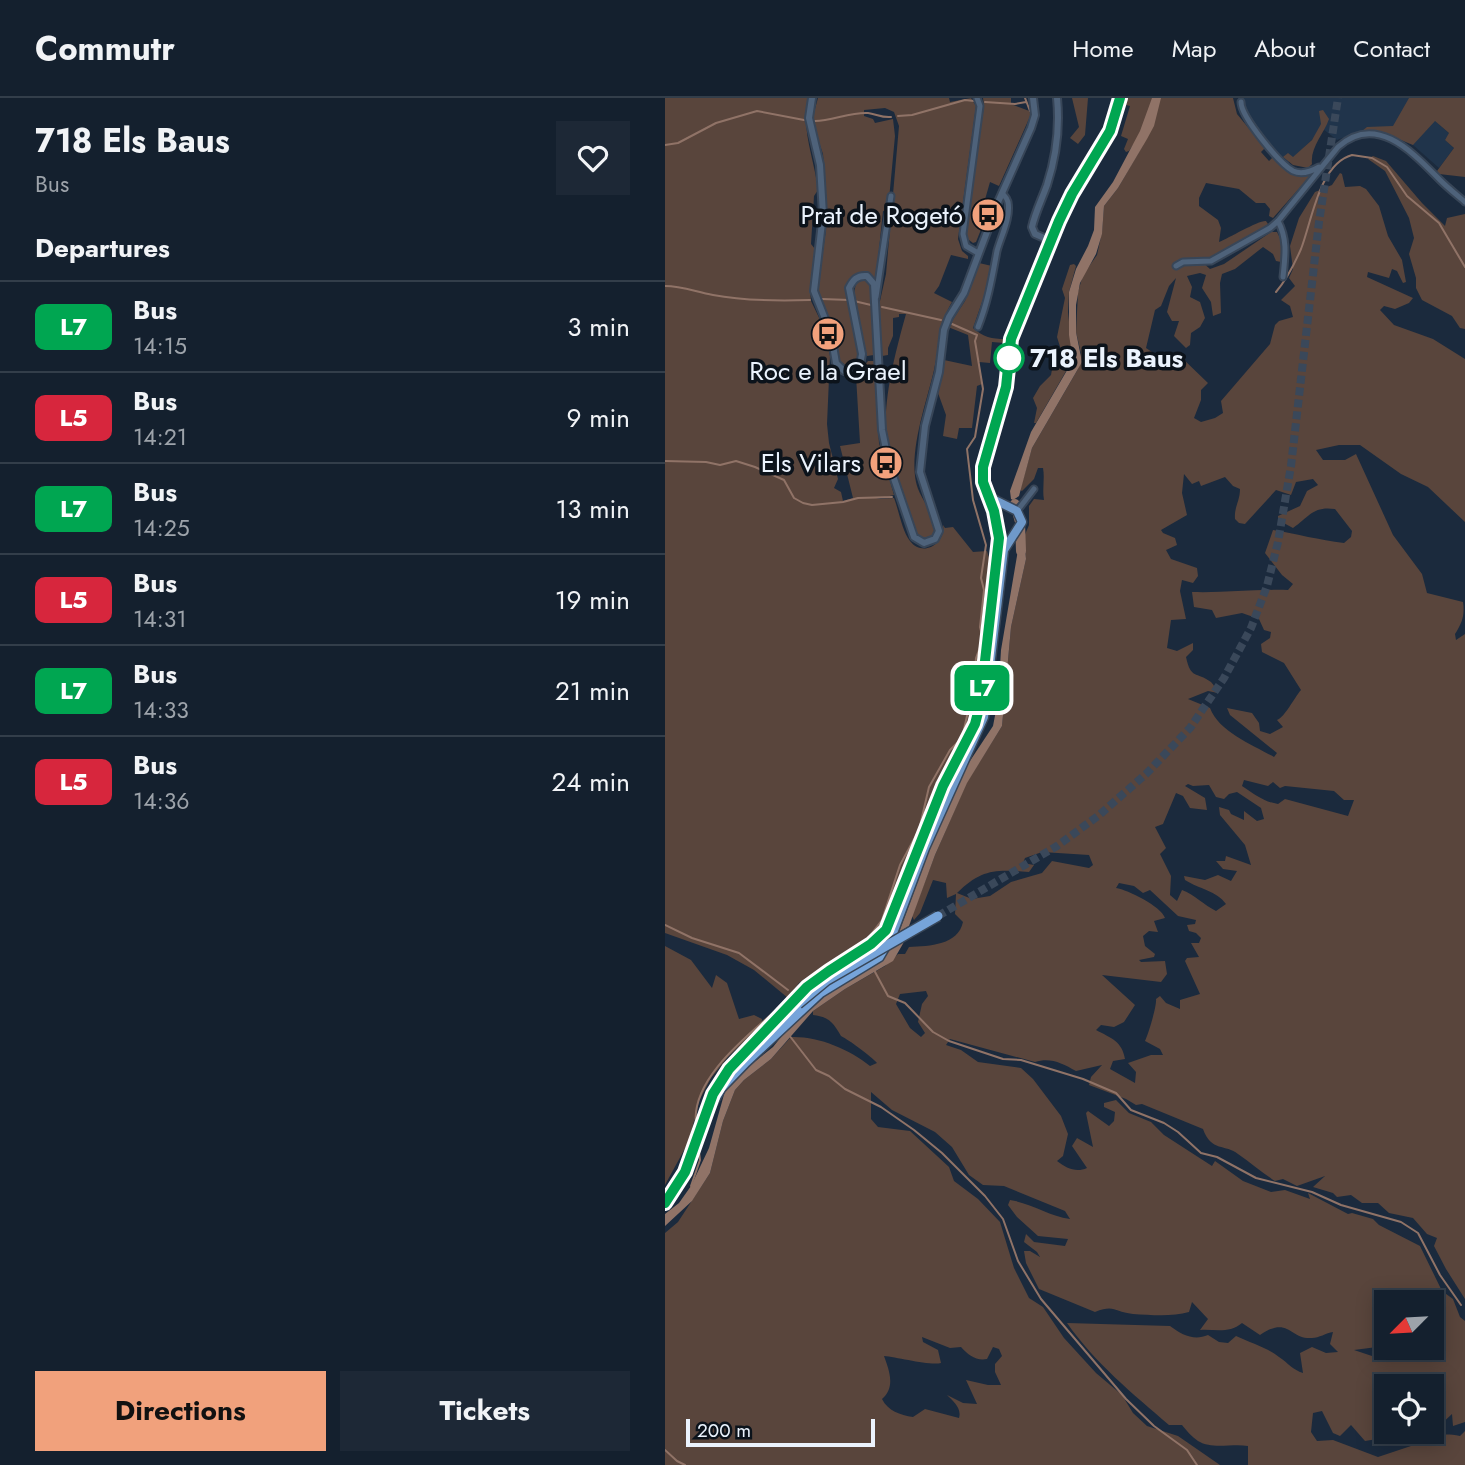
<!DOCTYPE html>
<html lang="en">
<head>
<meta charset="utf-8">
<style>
  body { margin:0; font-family:Jost,sans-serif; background:#1d2836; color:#f1f3f6; height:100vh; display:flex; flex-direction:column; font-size:26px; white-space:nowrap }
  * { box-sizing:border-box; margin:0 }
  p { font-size:23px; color:#9da3aa }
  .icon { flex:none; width:38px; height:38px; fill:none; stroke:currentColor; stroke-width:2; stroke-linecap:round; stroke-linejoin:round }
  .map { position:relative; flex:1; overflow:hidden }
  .side { display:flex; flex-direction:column; background:#14202e; width:665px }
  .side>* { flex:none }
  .badge { padding:0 14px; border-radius:10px; font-size:24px; line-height:46px }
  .needle { width:46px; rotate:246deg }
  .tools { position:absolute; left:709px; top:1192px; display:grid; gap:14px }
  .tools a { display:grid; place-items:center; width:70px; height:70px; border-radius:0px; background:#14202e; box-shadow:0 4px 18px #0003,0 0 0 2px #333e4a; font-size:35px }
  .scale { position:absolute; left:21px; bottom:18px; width:189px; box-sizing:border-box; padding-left:7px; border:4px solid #ebf3fd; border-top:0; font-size:19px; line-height:24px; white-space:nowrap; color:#ebf3fd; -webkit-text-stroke:5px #0c131b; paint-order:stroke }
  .map>.badge { position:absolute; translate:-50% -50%; box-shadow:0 0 0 4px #fff }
  h2 { padding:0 35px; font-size:26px; line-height:63px }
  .round { display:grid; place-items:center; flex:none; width:74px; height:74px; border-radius:0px; background:#1d2836 }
  .overview { display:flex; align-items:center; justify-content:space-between; height:119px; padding:0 35px }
  h1 { font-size:33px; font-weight:700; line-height:52px }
  .primary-button { display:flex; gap:14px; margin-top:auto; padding:14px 35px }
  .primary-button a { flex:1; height:80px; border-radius:0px; background:#f1a17c; color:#111; font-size:28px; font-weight:700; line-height:80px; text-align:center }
  .primary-button a+a { background:#1d2836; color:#f1f3f6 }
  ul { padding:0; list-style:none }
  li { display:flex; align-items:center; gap:21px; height:91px; padding:0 35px; border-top:2px solid #333e4a }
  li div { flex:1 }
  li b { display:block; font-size:26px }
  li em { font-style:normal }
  li .badge { min-width:77px; font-weight:700; text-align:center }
  header { display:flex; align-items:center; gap:42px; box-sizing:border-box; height:98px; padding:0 35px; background:#14202e; border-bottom:2px solid #333e4a }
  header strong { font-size:33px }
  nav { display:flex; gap:38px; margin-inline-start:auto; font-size:24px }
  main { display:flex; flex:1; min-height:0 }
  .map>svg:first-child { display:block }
  .built { fill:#20344b }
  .green { fill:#59453c; fill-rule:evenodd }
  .water { fill:#907367 }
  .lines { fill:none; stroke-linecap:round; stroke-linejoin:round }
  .stream { stroke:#907367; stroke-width:2 }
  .river { stroke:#907367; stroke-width:10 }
  .primary-tunnel { stroke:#3a485a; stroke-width:8; stroke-dasharray:8 4; stroke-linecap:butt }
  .minor-casing { stroke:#384658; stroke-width:9 }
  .tertiary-casing { stroke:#384658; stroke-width:10 }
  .primary-casing { stroke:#384658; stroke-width:11 }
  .trunk-casing { stroke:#384658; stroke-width:12 }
  .minor { stroke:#4e627a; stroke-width:5 }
  .tertiary { stroke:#4e627a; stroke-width:6 }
  .primary { stroke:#6f99ca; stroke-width:8 }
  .trunk { stroke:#76a4da; stroke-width:9 }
  .trunk-bridge-casing { stroke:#384658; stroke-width:12; stroke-linecap:butt }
  .trunk-bridge { stroke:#76a4da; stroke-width:9 }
  .line-casing { stroke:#fff; stroke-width:16 }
  .line { stroke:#00a651; stroke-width:10 }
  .stop-dot { fill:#fff; stroke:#00a651; stroke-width:3.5 }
  .labels { text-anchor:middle; stroke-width:7; stroke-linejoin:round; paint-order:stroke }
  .poi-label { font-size:26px; fill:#ebf3fd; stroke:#0c131b; text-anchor:end }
  .stop-label { font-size:26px; font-weight:bold; fill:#ebf3fd; stroke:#0c131b; text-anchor:start }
</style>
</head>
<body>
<header>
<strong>Commutr</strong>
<nav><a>Home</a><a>Map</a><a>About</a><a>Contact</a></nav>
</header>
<main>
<section class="side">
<div class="overview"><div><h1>718 Els Baus</h1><p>Bus</p></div><a class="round"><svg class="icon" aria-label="heart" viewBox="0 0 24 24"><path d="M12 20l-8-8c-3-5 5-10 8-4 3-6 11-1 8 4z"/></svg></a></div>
<h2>Departures</h2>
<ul>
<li><span class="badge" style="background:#00a651;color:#fff">L7</span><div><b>Bus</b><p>14:15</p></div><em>3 min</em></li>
<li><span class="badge" style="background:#d7263d;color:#fff">L5</span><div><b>Bus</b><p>14:21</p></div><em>9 min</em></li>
<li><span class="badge" style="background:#00a651;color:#fff">L7</span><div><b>Bus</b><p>14:25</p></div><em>13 min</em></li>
<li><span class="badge" style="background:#d7263d;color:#fff">L5</span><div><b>Bus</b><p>14:31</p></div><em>19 min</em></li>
<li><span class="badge" style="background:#00a651;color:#fff">L7</span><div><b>Bus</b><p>14:33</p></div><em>21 min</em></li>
<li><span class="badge" style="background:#d7263d;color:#fff">L5</span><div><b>Bus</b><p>14:36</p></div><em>24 min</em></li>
</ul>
<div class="primary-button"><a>Directions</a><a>Tickets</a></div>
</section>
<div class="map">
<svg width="800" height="1367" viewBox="0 0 800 1367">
  <rect width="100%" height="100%" fill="#1b2a3d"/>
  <path class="built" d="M573,0H744L785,36L780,42L789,50L774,70L748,47L714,33H695L672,42L658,31L623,65L592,33L579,7Z"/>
  <path class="green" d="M0,0H143C136,33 149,59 153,92L149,98L146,146L150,151L145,192L146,203L160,232L165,258L162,326L164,345L173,381L169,390L176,394L178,403L188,400L175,348L195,345L191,278L203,263H209L214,345L229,397L211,401L229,400C234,413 237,433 245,443C258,460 281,445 278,427L280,430L288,429L308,454L322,453L326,466L315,575L307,626L260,719L219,826L192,847L134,885L123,900L89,872L62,857L0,835V23H3H0Z
    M153,0H284L285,4L306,0L311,8L293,141L297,153L303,158V161L286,157L274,188L269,195L287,204C273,227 275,247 269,272C262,303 244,351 251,384C254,401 276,421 267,439L260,442L252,435C240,401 223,366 221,330C219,297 232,248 241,216H234V219L228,220V238L223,250V257L217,258L213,212L221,176L234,28L229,14L220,10L199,12V18L208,21L210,25L228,21L230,38L223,112L218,113L211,181C197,170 187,174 180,190L193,254L192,264L183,269L175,263L169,231L156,205L153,187L161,132L162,109L158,56L148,27V18Z
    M318,0H346V6L367,14L334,88L325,84L319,105L325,109L311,144L308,145L300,139L319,8Z
    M407,0H423L420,37L413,46L405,40L414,29Z
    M462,0H568L572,16L600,50L596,54L604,63L608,59C619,71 628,81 646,77L608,120L604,118L605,111L600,105H591L574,91L541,85L534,100V108L553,122L556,130L554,144C564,140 594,122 601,123L603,126L593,134L537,164L545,171L559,166L606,134H612L617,144L616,164L611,163L608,156L598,149L570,171L557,176L555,185L556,215L548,218L546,204L537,190L541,177L535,175L522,178L527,189L525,199L535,204L540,220L535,229L526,235L525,247L521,250L509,238L514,223H507L502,214L511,180L504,188L496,208L490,212L481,250L499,262L517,260L543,285L536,292V302L529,320L536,324L550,320L558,315L556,303L605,246L610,227L614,223L628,219L625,208L616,202L630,188L624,180L628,171L625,148L634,120L650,94L667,87L675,75L677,76L680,89L695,88L701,91L714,108L723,138L737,162L741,184L738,185L732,173L727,171L724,180L703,174L702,179L748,200L744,205L730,211L719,208L715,212L729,227L768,241L800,261V424L763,389L736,376L695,347H674L651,352L658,362H680L691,356L728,437L757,476L762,495L798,504C800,517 797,525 790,536L791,542L800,536V1201L781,1171L769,1148L772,1140L762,1136L748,1120L724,1115L713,1105H697L686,1097L672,1099L668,1095L648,1089L660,1078L632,1088L618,1081L610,1083C597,1075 586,1065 573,1056C561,1046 546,1054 538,1031L477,1006L471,1007L461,1001L424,987L426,979L437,967L411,973C397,965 385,959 370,964L285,941L281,947L296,952L313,964L356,970L368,981L396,1018L403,1036L398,1058L392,1063C401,1070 411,1075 422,1070L407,1048L412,1040L428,1049L421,1015L423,1013L444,1028L449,1023L450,1014L439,1009V1005L451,1002L464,1015L486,1024L499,1037L547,1068L550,1063L578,1083L606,1094L620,1092L645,1101L643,1095L683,1116L687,1115L708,1121L714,1127L755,1148L777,1193L788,1201L795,1219L800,1223V1324L788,1328L787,1316L772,1330L767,1331L766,1288H721V1334H755L700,1343L686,1327L675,1338L668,1335L657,1313L648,1315L646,1334L652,1343L668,1342L713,1359C724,1355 735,1352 746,1348C766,1341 771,1333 795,1338L800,1333V1367H583V1348C567,1345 548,1352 533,1343C527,1339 521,1332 517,1327H504C468,1296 430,1265 402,1225L505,1228C517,1237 529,1243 543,1237L554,1244L563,1245L571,1238C586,1245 601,1249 614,1259C623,1265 628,1272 638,1275L635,1255L647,1249L661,1255L673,1254L665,1246L668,1234C661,1235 654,1240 647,1240C625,1242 624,1217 595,1237L577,1225C564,1236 550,1231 535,1232L543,1221L527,1204L524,1214C507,1219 486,1217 468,1216C449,1214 450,1206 430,1214L374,1191L361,1165L359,1153H365L375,1159L372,1154L359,1144L361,1136L369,1144L400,1148L403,1141L373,1138L352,1119L343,1107L345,1102C366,1105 384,1118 405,1121L400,1113L339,1088L318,1087L304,1077L287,1049L270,1034L227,1012L206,994V1021L213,1029L245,1033L284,1069L289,1083L313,1101L335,1124L349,1170L364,1200L378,1209L399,1240L431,1275L457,1297L468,1315L482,1328L513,1338L555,1367H0V1135L13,1124L45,1075L58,1023L70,992L79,982L106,961L126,939C153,938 184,951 205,968L212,965C206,958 184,942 176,938C168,924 164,919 148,917V913L180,891L220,868L233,856H240L244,849C265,848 293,847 298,824L290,816L291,796L282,800L281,785L268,782L255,815L249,822L247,818L270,757L302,684L337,628L346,529L361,461L359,439L364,427V408L369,401L379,402C377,391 380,381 378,370H373L369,381L357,393L355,392L367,350L413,271L416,255L411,234L413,194L418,177L432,157L437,134L439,108L453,90L478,47H468L464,53L461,54L459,51L463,41L456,38L465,8L461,7ZM519,376L527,386L534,383L536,388L560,379L568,388L575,391C575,403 569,409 570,421L574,425L580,426L611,392L626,397L631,384L648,381L653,387L642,393L635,408L613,418V422L628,430C645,418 648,408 670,411L687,433L686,439L679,445C654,442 632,436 608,432L600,455L617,477L628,486L623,492C591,491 559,495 527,494L529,509L547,512L551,520L577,515L594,521L599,532L606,534L605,540L596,546L597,554L619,565L636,592C629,600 620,619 612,622L618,629L605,636L595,633L594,625L587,615L562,610L565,617L612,655L609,659C588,647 554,634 545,610L523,601L543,593L553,595C551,591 549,587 546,584C531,573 526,582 521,559L528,552V545L512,553L502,550L506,522L521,521L515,493L517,482L528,485L533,478L532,470L506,461L501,452L512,447L510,440L498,435L496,432L522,417L517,395ZM579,682L603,688L608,684L615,690L620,688L669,693L679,702H689L683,718L620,701L613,706C599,704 589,696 577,688ZM523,686L528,688L544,687L551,699L559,701L564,696L572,694L596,710L599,721L592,723L579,713V722L566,716L564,712L554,709L555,717L580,747L586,767L561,758L560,763H551L558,771L572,773L566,783L553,777L540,782L519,778L520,782C534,791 552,793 561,806L551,813C539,807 530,797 517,792L512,803L505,797L506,778L495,756L501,750L490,729L498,726L511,695L518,698L525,710L542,712L540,700L520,688ZM377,754L424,757L428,767L424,770L387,763L377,775L346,784L325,798L307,801L292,795C316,771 331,771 364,774L369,767L358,765L360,760ZM454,785L469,788L478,795L485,792L513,818L531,822L530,826L522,827L524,833L531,835L536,840L534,845H526L534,859L522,860L520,863L535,896L515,902V911L501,905L495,898L491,901C492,908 483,937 480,943L495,951L498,957H486L463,965L471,974L470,985L445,971L448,963L460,961C457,943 446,940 431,932L436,927L449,929L459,924L470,907L437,877L496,884L502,876L500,863L476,864L474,862L489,859L490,856L480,848L478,838L484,833L493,834L489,823L500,820C496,808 463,792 451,790ZM261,893L263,898L257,906L253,924L260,935L256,939L245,930L231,906L235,896ZM721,1204H766V1250H726L715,1257L707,1258L689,1252L712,1249L721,1244ZM257,1239L285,1250L296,1249C303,1257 311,1263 322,1261L328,1249L334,1251L337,1258L330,1266V1274L336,1287H323L301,1282L312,1306L298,1305L282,1297C288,1303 297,1310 294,1320L260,1311L248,1319C235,1317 223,1313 217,1301C231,1289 224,1272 219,1258C232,1259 265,1268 276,1265L273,1252L258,1244Z
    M744,0H800V79L774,76L772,73L789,50L780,42L784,35L770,23L748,47L714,33H697L702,29L728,28Z
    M658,12L664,21C659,36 645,49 647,66L643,70L628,67L618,59L623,55L628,59L647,42L656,26L654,13Z
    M708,58L721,63L757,105L780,128L782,120L800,116V231L795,230L787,218L757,202L751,190V180L744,156L749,140L744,120L720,73L703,61Z
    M314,165L327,168L323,187L308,230C318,239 327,241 340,241L339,245L327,244L325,265L314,264L317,286L312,288L307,330H294L292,341L278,338L281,317L273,295L279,262L307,268L303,237L283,229L300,203Z
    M409,166L411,168L404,194L403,214L408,261L371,325H369L372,310L368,300L375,288L386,277L388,266L395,258L396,252L392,239L400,200L397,191L405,167Z
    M198,182L205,185L207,191L209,257L202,258L188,201L191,185Z
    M0,848L26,862L47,890L51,877L62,885L74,921L89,917L97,921L96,928L63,959L46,980L34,1003L24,1043L0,1087Z"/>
  <path class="water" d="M487,0H496L489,28L482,41L453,90L439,108L437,136L431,156L415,185L411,207V234L417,264L367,350L354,398L348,402L346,401L345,393L366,334L408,262L404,237V194L411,171L423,148L429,132L430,109L448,84L475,33Z
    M359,439L361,461L346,529L337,628L302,685L270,757L244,828L234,834L273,729L299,672L328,628L333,602L336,552L353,452L351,444Z
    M239,844L228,863L180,891L148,913L106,961L79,982L70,992L58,1023L45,1075L27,1103L0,1128V1116L14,1105L26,1088L44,1050L60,993L67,982L108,949L128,924L159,896L212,865L225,851Z"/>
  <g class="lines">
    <path class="stream" d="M360,0L365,13
      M320,4L350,6L361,4
      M233,18L247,17L300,2L309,3
      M150,23C167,23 185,14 203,15C211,16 217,20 226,19
      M0,47L13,45L51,25L92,13L139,22
      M0,188C17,188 31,194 48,197C79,203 114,203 145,202
      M611,194C622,181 629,167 636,151C647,123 654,66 687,57L707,60L722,69L742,98L774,125L800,169
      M157,201L184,202
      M189,203L206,207
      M217,209L276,222
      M381,257L407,264
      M0,363L41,364L55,367L71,363L90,369L119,382L129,400L138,405L147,407L178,404L193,400L227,399
      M0,827L27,840L74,855L123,892
      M209,872L223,898L240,905L268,934L284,943L338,961L356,962L418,981L451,995L466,1012L499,1025L513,1034L536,1055L552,1059L591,1080L647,1094L676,1107L736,1124L753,1135L775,1177L796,1207
      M151,876L201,843L217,822L235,767L254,732L264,689L285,652L297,640L302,618L307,607L311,560L318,541L315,529L319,492L316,480L321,447L308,402L302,351L310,339L318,291L310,243L312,237L287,226
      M124,937L151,972L164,978L180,991L216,1009L249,1032L277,1055L320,1098L338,1121L353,1163L376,1201L461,1301L489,1328L522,1352L532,1367
      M31,1027C25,980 85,936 116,908
      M26,1088L35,1062L33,1045
      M0,1352L12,1363L20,1367"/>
    <path class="river" d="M350,406L355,424L356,453"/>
    <path class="primary-tunnel" d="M273,818L392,748L433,718L481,676L525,630L559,580L586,530L602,488L613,444L626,368L654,124L673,0"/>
    <defs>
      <path id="minor" d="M312,0L315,8L298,136L301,148L313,155
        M576,4C576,19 615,66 628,73C637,77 647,73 654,69
        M613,123C623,142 620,159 618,179
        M511,168L518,164L546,163L605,130L613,123L673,49C712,14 749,56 775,82C783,90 792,97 800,104
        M211,199L226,98
        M313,229C323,204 327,180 332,153C336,138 346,120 343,104C341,98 340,99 337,95
        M352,413L369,391"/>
      <path id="tertiary" d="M147,0L144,20L155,67L158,116L149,193L166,236L171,265L179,273H187L195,267L197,256L184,190C188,182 192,177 202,178L209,186L217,332L224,366L249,439L259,445L270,441L274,433L255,374L260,328L274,274L279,232L284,219L299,195L334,102L366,30L370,17L368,0
        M386,143L370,136L367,129C370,115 377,101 382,87C391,59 395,30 392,0"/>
      <path id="primary" d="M317,588L334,440L329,413L319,384L318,369L341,289L346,241L394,123L407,96L445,33L455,0
        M228,835L260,750L319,619L339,452L357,424L352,413L326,400"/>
      <path id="trunk" d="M74,960C98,935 122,904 150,882C172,865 205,855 221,832L278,688L310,626L317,588
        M53,986L78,957
        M37,1023L56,990L81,964L155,895L214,859L228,835
        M0,1105C24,1073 25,1053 39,1018"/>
    </defs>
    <use href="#minor" class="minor-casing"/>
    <use href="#tertiary" class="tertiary-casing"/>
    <use href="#primary" class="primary-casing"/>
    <use href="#trunk" class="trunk-casing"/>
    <use href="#minor" class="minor"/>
    <use href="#tertiary" class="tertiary"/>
    <use href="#primary" class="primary"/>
    <use href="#trunk" class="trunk"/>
    <defs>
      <path id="trunk-bridge" d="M133,906L162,882L273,818"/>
    </defs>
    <use href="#trunk-bridge" class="trunk-bridge-casing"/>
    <use href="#trunk-bridge" class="trunk-bridge"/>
  </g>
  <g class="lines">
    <defs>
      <path id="line" d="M0,1105L20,1074L48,996L64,971L142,889L164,873L206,846L221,832L278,688L310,626L315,607L334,440L329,413L318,384V369L341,289L346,241L394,123L407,96L445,33L455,0"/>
    </defs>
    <use href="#line" class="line-casing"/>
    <use href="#line" class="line"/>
  </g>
  <defs>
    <symbol id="bus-disc" viewBox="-11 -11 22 22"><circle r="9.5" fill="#f1a17c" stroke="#0c131b"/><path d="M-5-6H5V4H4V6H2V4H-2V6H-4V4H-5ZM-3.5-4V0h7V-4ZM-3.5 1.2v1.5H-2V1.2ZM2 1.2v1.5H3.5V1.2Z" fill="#111"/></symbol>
  </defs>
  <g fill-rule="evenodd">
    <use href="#bus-disc" x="304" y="98" width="38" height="38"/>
    <use href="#bus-disc" x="144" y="217" width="38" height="38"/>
    <use href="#bus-disc" x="202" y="346" width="38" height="38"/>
  </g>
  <circle class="stop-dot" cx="344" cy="260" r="14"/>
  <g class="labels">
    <g class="poi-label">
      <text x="298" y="126">Prat de Rogetó</text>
      <text x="163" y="282" text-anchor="middle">Roc e la Grael</text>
      <text x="196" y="374">Els Vilars</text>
    </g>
    <g class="stop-label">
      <text x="365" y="269">718 Els Baus</text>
    </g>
  </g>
</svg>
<div class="tools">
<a><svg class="needle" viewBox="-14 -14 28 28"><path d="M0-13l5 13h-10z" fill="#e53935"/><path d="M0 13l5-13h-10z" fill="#9da3aa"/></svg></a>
<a><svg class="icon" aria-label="locate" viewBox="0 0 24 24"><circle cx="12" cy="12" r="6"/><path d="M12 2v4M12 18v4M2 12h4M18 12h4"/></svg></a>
</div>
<div class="scale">200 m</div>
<b class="badge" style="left:317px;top:590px;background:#00a651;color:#fff">L7</b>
</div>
</main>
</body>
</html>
